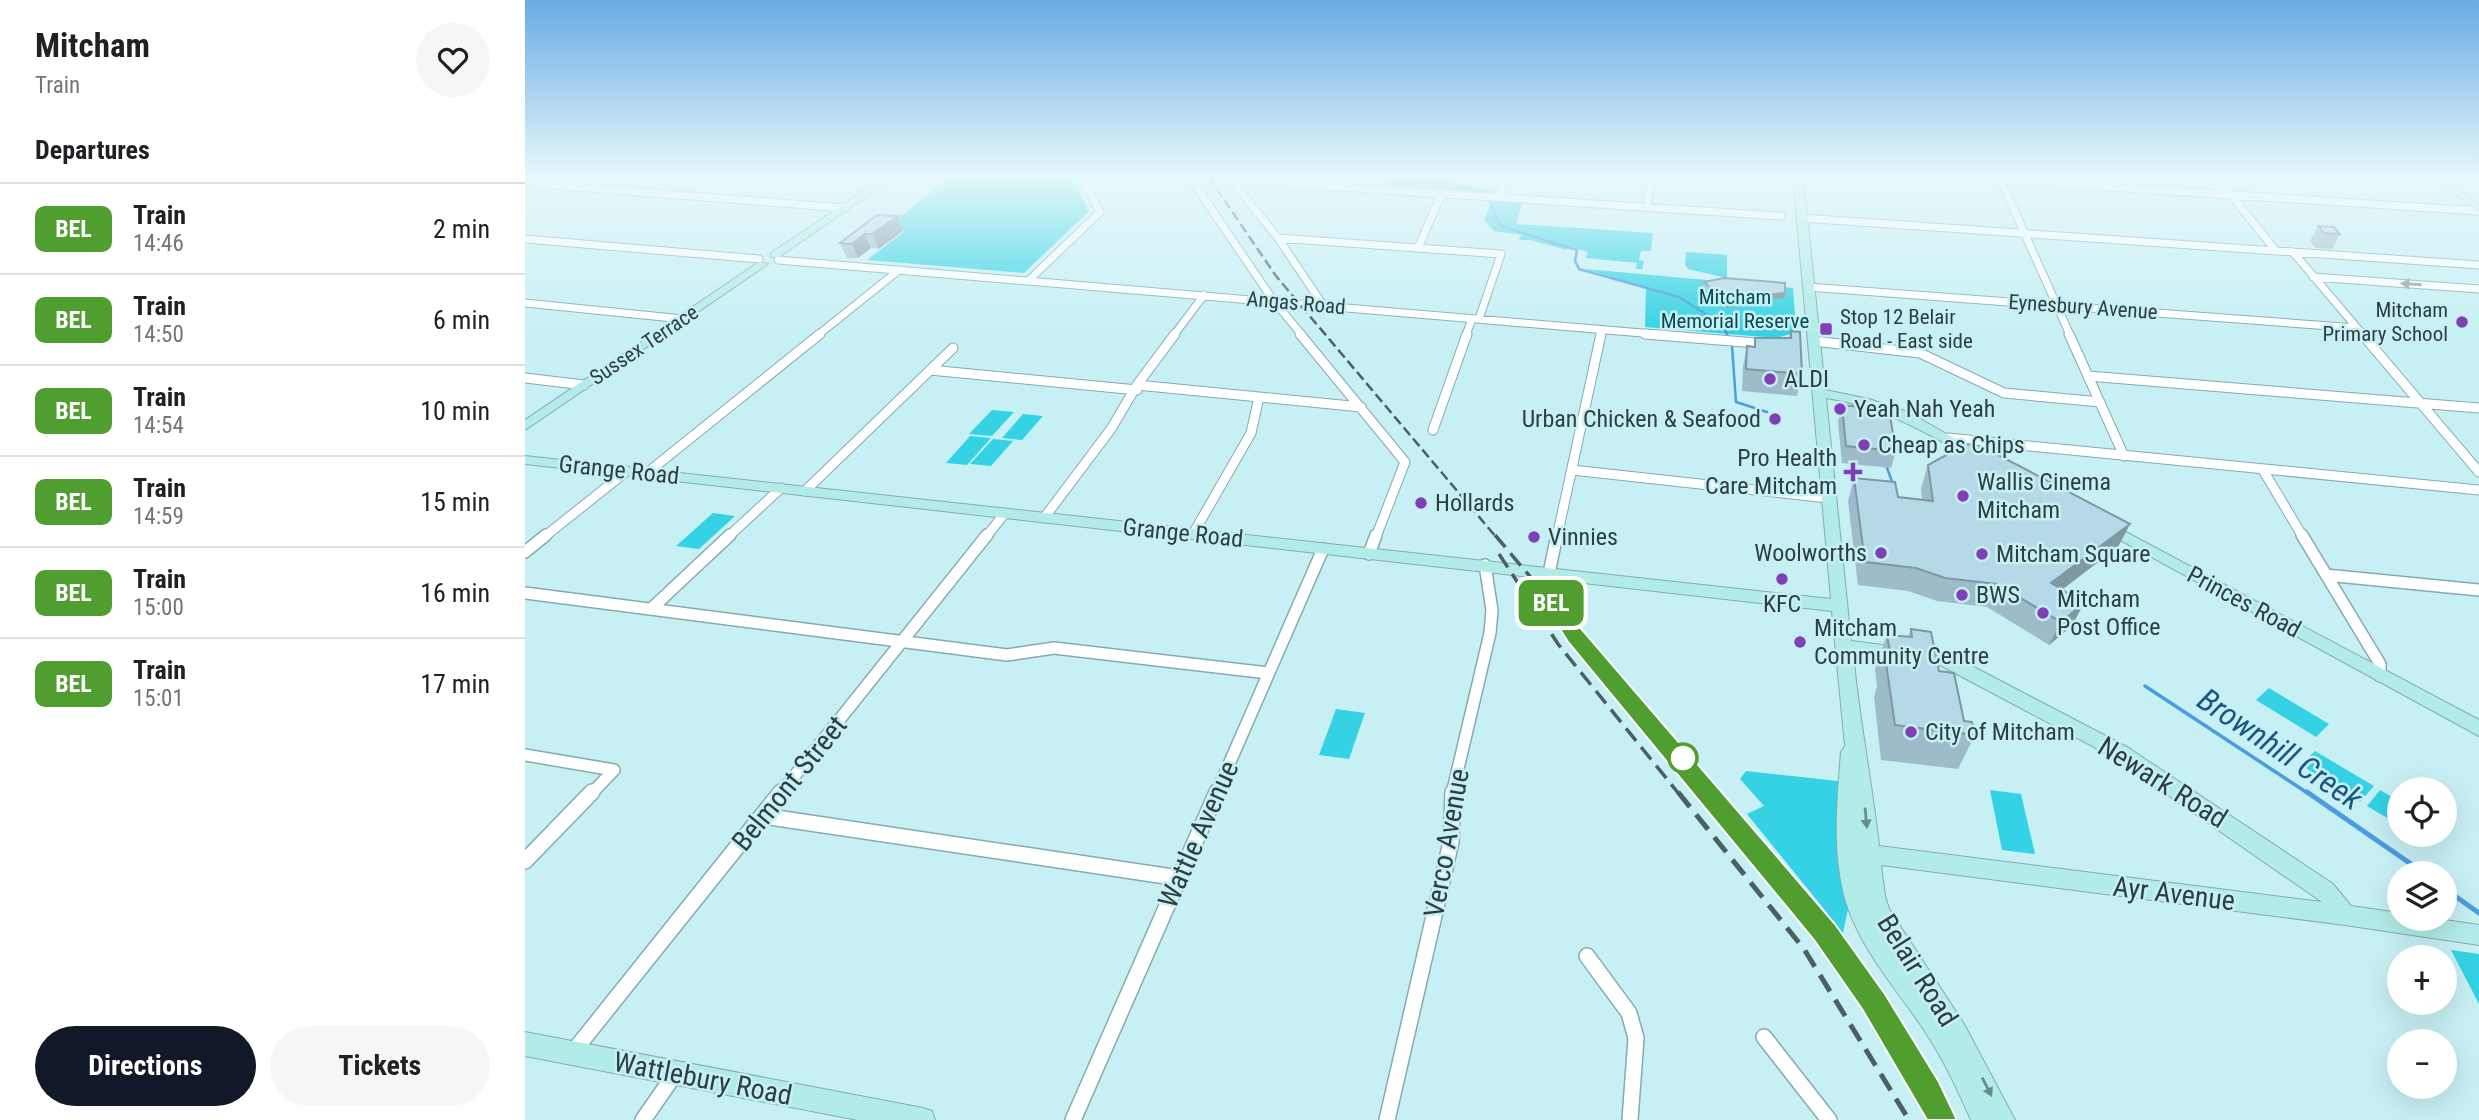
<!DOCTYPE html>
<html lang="en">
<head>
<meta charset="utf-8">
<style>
  body { margin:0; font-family:"Roboto Condensed",sans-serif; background:#f6f6f6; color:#202124; height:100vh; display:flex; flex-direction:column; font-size:26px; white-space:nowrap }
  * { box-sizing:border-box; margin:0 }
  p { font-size:23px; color:#757577 }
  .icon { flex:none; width:38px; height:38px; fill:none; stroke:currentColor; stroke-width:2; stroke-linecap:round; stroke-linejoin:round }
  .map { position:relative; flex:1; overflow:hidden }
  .details { display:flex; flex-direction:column; background:#fff; width:525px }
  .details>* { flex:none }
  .badge { padding:0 14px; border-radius:10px; font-size:24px; line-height:46px }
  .controls { position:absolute; left:1862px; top:777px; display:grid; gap:14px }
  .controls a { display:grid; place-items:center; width:70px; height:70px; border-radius:50%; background:#fff; box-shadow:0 7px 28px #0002; font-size:35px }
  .map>.badge { position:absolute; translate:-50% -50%; box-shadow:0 0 0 4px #fff }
  h2 { padding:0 35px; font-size:26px; line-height:63px }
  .round { display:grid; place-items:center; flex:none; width:74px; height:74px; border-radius:37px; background:#f6f6f6 }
  .overview { display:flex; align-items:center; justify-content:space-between; height:119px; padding:0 35px }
  h1 { font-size:33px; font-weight:700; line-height:52px }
  .primary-button { display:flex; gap:14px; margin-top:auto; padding:14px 35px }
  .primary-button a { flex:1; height:80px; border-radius:42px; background:#111827; color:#fff; font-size:28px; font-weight:700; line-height:80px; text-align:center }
  .primary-button a+a { background:#f6f6f6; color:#202124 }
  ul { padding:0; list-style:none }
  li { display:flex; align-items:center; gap:21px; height:91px; padding:0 35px; border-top:2px solid #e0e0e0 }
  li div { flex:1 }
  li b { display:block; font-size:26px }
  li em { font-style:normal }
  li .badge { min-width:77px; font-weight:700; text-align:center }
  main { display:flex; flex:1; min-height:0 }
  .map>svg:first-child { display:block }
  .green { fill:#34d2e4 }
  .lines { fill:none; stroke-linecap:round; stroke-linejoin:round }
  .stream-far2 { stroke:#4b9ddf; stroke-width:2.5 }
  .stream-far1 { stroke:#4b9ddf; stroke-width:3.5 }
  .stream { stroke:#4b9ddf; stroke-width:5 }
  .street-far3-casing { stroke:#85abb0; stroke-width:9 }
  .street-far2-casing { stroke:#85abb0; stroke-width:11 }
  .street-far1-casing { stroke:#85abb0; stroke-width:14 }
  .street-casing { stroke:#85abb0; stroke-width:18 }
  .secondary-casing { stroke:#85abb0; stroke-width:2 }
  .street-far3 { stroke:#fff; stroke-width:7 }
  .street-far2 { stroke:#fff; stroke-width:9 }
  .street-far1 { stroke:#fff; stroke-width:11 }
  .street { stroke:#fff; stroke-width:15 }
  .secondary { fill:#b2ece8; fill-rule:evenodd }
  .rail-far2 { stroke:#4c6063; stroke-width:2.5; stroke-dasharray:10 4.5; stroke-linecap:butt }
  .rail-far1 { stroke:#4c6063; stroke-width:3.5; stroke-dasharray:16 8; stroke-linecap:butt }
  .rail { stroke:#4c6063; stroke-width:5; stroke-dasharray:19 10; stroke-linecap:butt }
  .wall { fill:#9dbbc8 }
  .shaded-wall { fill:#7f98a2 }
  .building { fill:#b6d9e8; stroke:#7f98a2; stroke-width:2 }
  .oneway { fill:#979fa0 }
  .oneway2 { fill:#6a8d8c }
  .line { fill:#509e2f; stroke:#fff; stroke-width:2 }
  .poi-dot { fill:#7e40b5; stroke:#c7f0f5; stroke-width:2.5 }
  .stop-dot { fill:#fff; stroke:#509e2f; stroke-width:3.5 }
  .labels { text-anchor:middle; stroke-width:5; stroke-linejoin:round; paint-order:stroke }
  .far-park-label { font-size:21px; fill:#054b53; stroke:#c7f0f5 }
  .far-street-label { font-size:21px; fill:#2f3f41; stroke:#c7f0f5 }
  .far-poi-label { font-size:21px; fill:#2f3f41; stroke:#c7f0f5; text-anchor:end }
  .poi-label { font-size:24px; fill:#2f3f41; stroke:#c7f0f5; text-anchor:start }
  .street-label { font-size:24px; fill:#2f3f41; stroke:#c7f0f5 }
  .near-street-label { font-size:28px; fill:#2f3f41; stroke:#c7f0f5 }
  .near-water-label { font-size:32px; font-style:italic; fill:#1c5683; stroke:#c7f0f5 }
</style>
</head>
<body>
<main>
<section class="details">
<div class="overview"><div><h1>Mitcham</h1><p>Train</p></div><a class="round"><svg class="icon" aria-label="heart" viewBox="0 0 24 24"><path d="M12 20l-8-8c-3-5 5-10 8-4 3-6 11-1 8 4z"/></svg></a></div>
<h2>Departures</h2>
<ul>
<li><span class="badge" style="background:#509e2f;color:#fff">BEL</span><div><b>Train</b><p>14:46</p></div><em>2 min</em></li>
<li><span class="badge" style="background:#509e2f;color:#fff">BEL</span><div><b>Train</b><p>14:50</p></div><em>6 min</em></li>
<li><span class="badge" style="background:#509e2f;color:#fff">BEL</span><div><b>Train</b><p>14:54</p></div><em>10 min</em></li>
<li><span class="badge" style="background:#509e2f;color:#fff">BEL</span><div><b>Train</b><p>14:59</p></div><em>15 min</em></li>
<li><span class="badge" style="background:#509e2f;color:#fff">BEL</span><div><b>Train</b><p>15:00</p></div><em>16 min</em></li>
<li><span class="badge" style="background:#509e2f;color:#fff">BEL</span><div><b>Train</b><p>15:01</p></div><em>17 min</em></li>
</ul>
<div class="primary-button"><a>Directions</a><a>Tickets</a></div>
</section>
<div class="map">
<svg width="1954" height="1120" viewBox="0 0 1954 1120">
  <rect width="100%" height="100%" fill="#c7f0f5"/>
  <path class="green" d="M373,176H546L564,211L499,273L342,260L380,231L360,229L421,180Z
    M865,176H900L967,191L966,193L860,185Z
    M967,200L998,202L991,224L1128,233L1126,251H1116L1114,260L1119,261L1117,269H1111L1112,263L1061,258L1063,252L1043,246L1042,250L1005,240H994L996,235L969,231L959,220Z
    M1161,252L1202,255V278L1163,269L1160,265Z
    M1061,269L1268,288L1271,328L1266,334L1251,338L1120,327L1121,288Z
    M467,410L489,412L467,436L444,434Z
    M498,414L518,416L497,440L477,438Z
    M445,436L466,438L442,465L421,463Z
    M468,439L488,441L466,466L445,464Z
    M188,513L210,516L174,549L151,546Z
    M1744,688L1804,724L1791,737L1731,700Z
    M811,709L840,713L824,759L794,755Z
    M1790,751L1849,786L1835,802L1776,765Z
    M1221,771L1313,781L1324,905L1317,937L1299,909L1222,814L1239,806L1215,779Z
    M1465,790L1496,794L1510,854L1477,850Z
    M1855,790L1874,801V825L1842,806Z
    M1926,950L1954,954V1004Z"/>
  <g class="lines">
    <path class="stream-far2" d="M894,176L963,193L971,219L978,227L1052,250L1050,261L1054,269L1154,297L1198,325L1207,346L1211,402L1242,412
      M1362,468L1368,484"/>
    <path class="stream-far1" d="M1620,686L1784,794"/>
    <path class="stream" d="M1782,792L1899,873
      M1920,889L1954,913"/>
    <defs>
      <path id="street-far3" d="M664,176L748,300L777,335
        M703,176L753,238L798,305
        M1414,176L1954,211
        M1474,176L1545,335
        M1691,176L1751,251
        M705,180L1256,216
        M0,183L320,208
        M974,197L982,176
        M1122,207L1127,176
        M1277,218L1954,265
        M753,238L976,254L954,319
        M0,239L234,259
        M893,248L917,193
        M1768,252L1838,335
        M253,260L1141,335
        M1788,277L1954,289
        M503,281L575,212L556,176
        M1283,287L1832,328
        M0,303L158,319
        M293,335L374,270
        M649,335L679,295
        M941,335L947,319
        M1076,335L1077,331"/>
      <path id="street-far2" d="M775,334L880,462L851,537
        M1120,334L1244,344
        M1544,334L1599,456
        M1837,334L1954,472
        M1288,341L1395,353L1479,393L1575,402
        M405,370L612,390
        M1563,376L1954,408
        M0,378L59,385
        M612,385L836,407
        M908,430L942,334
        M1423,438L1954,490
        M1047,470L1303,498
        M1738,470L1778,537
        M122,473L295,334
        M280,491L428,348
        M519,518L586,429L612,385L650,334
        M668,534L726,433L734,397
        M19,537L102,471
        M203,537L256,488
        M461,537L480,513
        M1032,537L1076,334"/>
      <path id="street-far1" d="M1777,535L1855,664V676
        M0,552L21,535
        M844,554L851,535
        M1024,573L1032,535
        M1801,575L1954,590
        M0,593L482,655L529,648L743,673
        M126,609L205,535
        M0,755L89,770L66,794
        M255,794L462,535
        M691,794L798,549
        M927,794L965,633L967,610L960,565"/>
      <path id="street" d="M238,816L654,878
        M0,861L67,792
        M1062,956L1104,1013L1111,1038L1105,1120
        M1239,1037L1304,1120
        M48,1052L256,792
        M118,1120L150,1074
        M548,1120L692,792
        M862,1120L926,842L928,792"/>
      <path id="secondary" d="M360,176H371L254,257H246V253Z
        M1268,176H1278L1300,390L1344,399L1383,412L1462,457L1455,461L1450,460C1402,433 1357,406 1301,398L1326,641L1422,653L1602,747L1808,884L1826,906L1874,913V919H1913L1954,925V945L1820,925L1356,865L1360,896L1364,909L1439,1024L1490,1120H1446C1432,1089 1418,1058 1399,1030C1371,988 1336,950 1321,902C1307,854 1312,801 1316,752L1320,746L1307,611L0,464V456L1306,599ZM1328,653L1413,664L1588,757L1797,902L1354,846C1347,782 1334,718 1328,653Z
        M1908,176H1919L1954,205V213Z
        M234,262L243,264L0,430V420Z
        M1582,522L1954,720V736L1577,530L1574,527Z
        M0,1032L398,1108L407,1111L410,1120H333L0,1056Z"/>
    </defs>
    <use href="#street-far3" class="street-far3-casing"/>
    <use href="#street-far2" class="street-far2-casing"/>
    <use href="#street-far1" class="street-far1-casing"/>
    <use href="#street" class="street-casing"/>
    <use href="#secondary" class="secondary-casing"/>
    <use href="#street-far3" class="street-far3"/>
    <use href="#street-far2" class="street-far2"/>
    <use href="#street-far1" class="street-far1"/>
    <use href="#street" class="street"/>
    <use href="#secondary" class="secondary"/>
    <path class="rail-far2" d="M683,176L751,276L971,537"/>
    <path class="rail-far1" d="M970,535L1188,794
      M974,554L1033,644L1154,794"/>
    <path class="rail" d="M1153,792L1279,949L1384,1120
      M1187,792L1303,930L1381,1047L1421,1120
      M1386,1075L1410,1120"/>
  </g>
  <path class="wall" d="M373,216L378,231L354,249L346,248L333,258H322L315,243Z
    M1793,226L1815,234L1807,249L1791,248L1785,241Z
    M1179,282L1259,298L1212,303V306L1201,308L1178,287Z
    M1266,331L1277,374L1272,396L1217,391L1218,367L1222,346L1229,347L1230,338H1264Z
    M1317,405L1371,451L1366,468L1317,463L1313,422Z
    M1403,465L1593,547L1537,590L1547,626L1524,645L1462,607L1412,601L1383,591L1333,585L1323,501L1329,478L1373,497L1397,500L1396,488Z
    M1386,629L1414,671L1439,721L1450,735L1433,769L1356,760L1349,697L1352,686L1350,669L1362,635L1383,637Z"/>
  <path class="shaded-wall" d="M373,216L378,231L354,249L347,234Z
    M340,234L346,248L333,258L327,244Z
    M1260,293L1259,298L1212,303V306L1201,308L1202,303L1211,298Z
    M1605,524L1593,547L1515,606L1526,583Z
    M1559,603L1547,626L1524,645L1536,622Z"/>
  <path class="building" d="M352,215L373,216L347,234H340L327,244L315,243Z
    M1793,226L1809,227L1815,234L1799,233Z
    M1199,278L1260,283V293L1211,298L1213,301L1202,303L1179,282Z
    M1266,331L1275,332L1277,374L1221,369L1222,346L1230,347V338H1266Z
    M1317,405L1364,410L1371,451L1321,446Z
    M1441,444L1456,446L1605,524L1526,583L1559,603L1536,622L1472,584L1420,578L1391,568L1340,562L1329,478L1370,482L1373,497L1408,501L1403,465Z
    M1386,629L1406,632L1414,671L1429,673L1439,721L1447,722L1450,735L1370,725L1361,663H1367L1362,635L1387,637Z"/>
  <defs><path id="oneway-solid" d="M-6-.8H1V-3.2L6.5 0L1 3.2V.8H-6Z" transform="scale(1.75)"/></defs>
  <use class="oneway" href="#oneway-solid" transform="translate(1886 284) rotate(-176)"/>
  <g class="oneway2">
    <use href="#oneway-solid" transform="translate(1341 818) rotate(85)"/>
    <use href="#oneway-solid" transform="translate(1462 1087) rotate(63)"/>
  </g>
  <linearGradient id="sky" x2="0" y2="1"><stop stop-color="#69abe4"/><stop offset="0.53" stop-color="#e6f8fa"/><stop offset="1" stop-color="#e6f8fa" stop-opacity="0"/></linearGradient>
  <rect width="1954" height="333" fill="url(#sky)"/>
  <path class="line" d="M1024,595L1029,597L1310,924L1360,994L1414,1082L1432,1120H1402L1337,1009L1289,940L1043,642L1017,600Z"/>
  <g class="poi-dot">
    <circle cx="1937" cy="322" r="7"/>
    <rect x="1294" y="322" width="14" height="14" rx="3.5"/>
    <circle cx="1245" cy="379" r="7"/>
    <circle cx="1315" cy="409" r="7"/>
    <circle cx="1250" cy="419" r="7"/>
    <circle cx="1339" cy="445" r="7"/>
    <path d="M1324.5 461.5h7v7h7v7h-7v7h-7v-7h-7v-7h7z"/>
    <circle cx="1438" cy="496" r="7"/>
    <circle cx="896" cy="503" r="7"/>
    <circle cx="1009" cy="537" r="7"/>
    <circle cx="1356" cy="553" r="7"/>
    <circle cx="1457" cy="554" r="7"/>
    <circle cx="1257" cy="579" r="7"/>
    <circle cx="1437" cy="595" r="7"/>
    <circle cx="1518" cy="613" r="7"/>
    <circle cx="1275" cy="642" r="7"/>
    <circle cx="1386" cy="732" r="7"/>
  </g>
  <circle class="stop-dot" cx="1158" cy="758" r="14"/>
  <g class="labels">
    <g class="far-park-label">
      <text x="1210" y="304">Mitcham<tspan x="1210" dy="24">Memorial Reserve</tspan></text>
    </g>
    <g class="far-street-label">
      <text transform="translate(771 303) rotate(5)" y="7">Angas Road</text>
      <text transform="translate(1558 307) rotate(4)" y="7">Eynesbury Avenue</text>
      <text transform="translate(119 345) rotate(-34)" y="7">Sussex Terrace</text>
    </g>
    <g class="far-poi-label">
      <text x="1923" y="317">Mitcham<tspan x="1923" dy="24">Primary School</tspan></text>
      <text x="1315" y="324" text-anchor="start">Stop 12 Belair<tspan x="1315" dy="24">Road - East side</tspan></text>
    </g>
    <g class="poi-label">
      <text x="1259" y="387">ALDI</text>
      <text x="1329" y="417">Yeah Nah Yeah</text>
      <text x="1236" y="427" text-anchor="end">Urban Chicken &amp; Seafood</text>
      <text x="1353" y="453">Cheap as Chips</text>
      <text x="1312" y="466" text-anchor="end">Pro Health<tspan x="1312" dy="28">Care Mitcham</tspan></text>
      <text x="1452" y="490">Wallis Cinema<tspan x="1452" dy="28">Mitcham</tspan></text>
      <text x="910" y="511">Hollards</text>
      <text x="1023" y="545">Vinnies</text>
      <text x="1342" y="561" text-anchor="end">Woolworths</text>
      <text x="1471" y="562">Mitcham Square</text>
      <text x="1451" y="603">BWS</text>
      <text x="1532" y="607">Mitcham<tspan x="1532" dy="28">Post Office</tspan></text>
      <text x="1257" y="612" text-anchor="middle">KFC</text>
      <text x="1289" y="636">Mitcham<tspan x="1289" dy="28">Community Centre</tspan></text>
      <text x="1400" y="740">City of Mitcham</text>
    </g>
    <g class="street-label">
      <text transform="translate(94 470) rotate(6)" y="8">Grange Road</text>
      <text transform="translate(658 533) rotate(6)" y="8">Grange Road</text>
      <text transform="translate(1719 602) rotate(28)" y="8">Princes Road</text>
    </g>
    <g class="near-street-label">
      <text transform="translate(1638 782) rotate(32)" y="10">Newark Road</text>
      <text transform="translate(264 783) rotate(-51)" y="10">Belmont Street</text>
      <text transform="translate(673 834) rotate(-66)" y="10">Wattle Avenue</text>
      <text transform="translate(921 843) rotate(-80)" y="10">Verco Avenue</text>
      <text transform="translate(1649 893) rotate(7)" y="10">Ayr Avenue</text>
      <text transform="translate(1393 970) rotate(58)" y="10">Belair Road</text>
      <text transform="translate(178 1078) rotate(11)" y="10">Wattlebury Road</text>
    </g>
    <g class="near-water-label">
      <text transform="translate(1755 749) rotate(34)" y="11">Brownhill Creek</text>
    </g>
  </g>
</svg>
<div class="controls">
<a><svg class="icon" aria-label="locate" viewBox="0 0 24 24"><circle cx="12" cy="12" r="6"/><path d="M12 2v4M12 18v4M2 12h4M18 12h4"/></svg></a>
<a><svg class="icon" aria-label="layers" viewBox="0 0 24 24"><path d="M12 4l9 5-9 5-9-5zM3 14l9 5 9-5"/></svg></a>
<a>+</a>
<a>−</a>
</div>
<b class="badge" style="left:1026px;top:603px;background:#509e2f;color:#fff">BEL</b>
</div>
</main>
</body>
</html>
